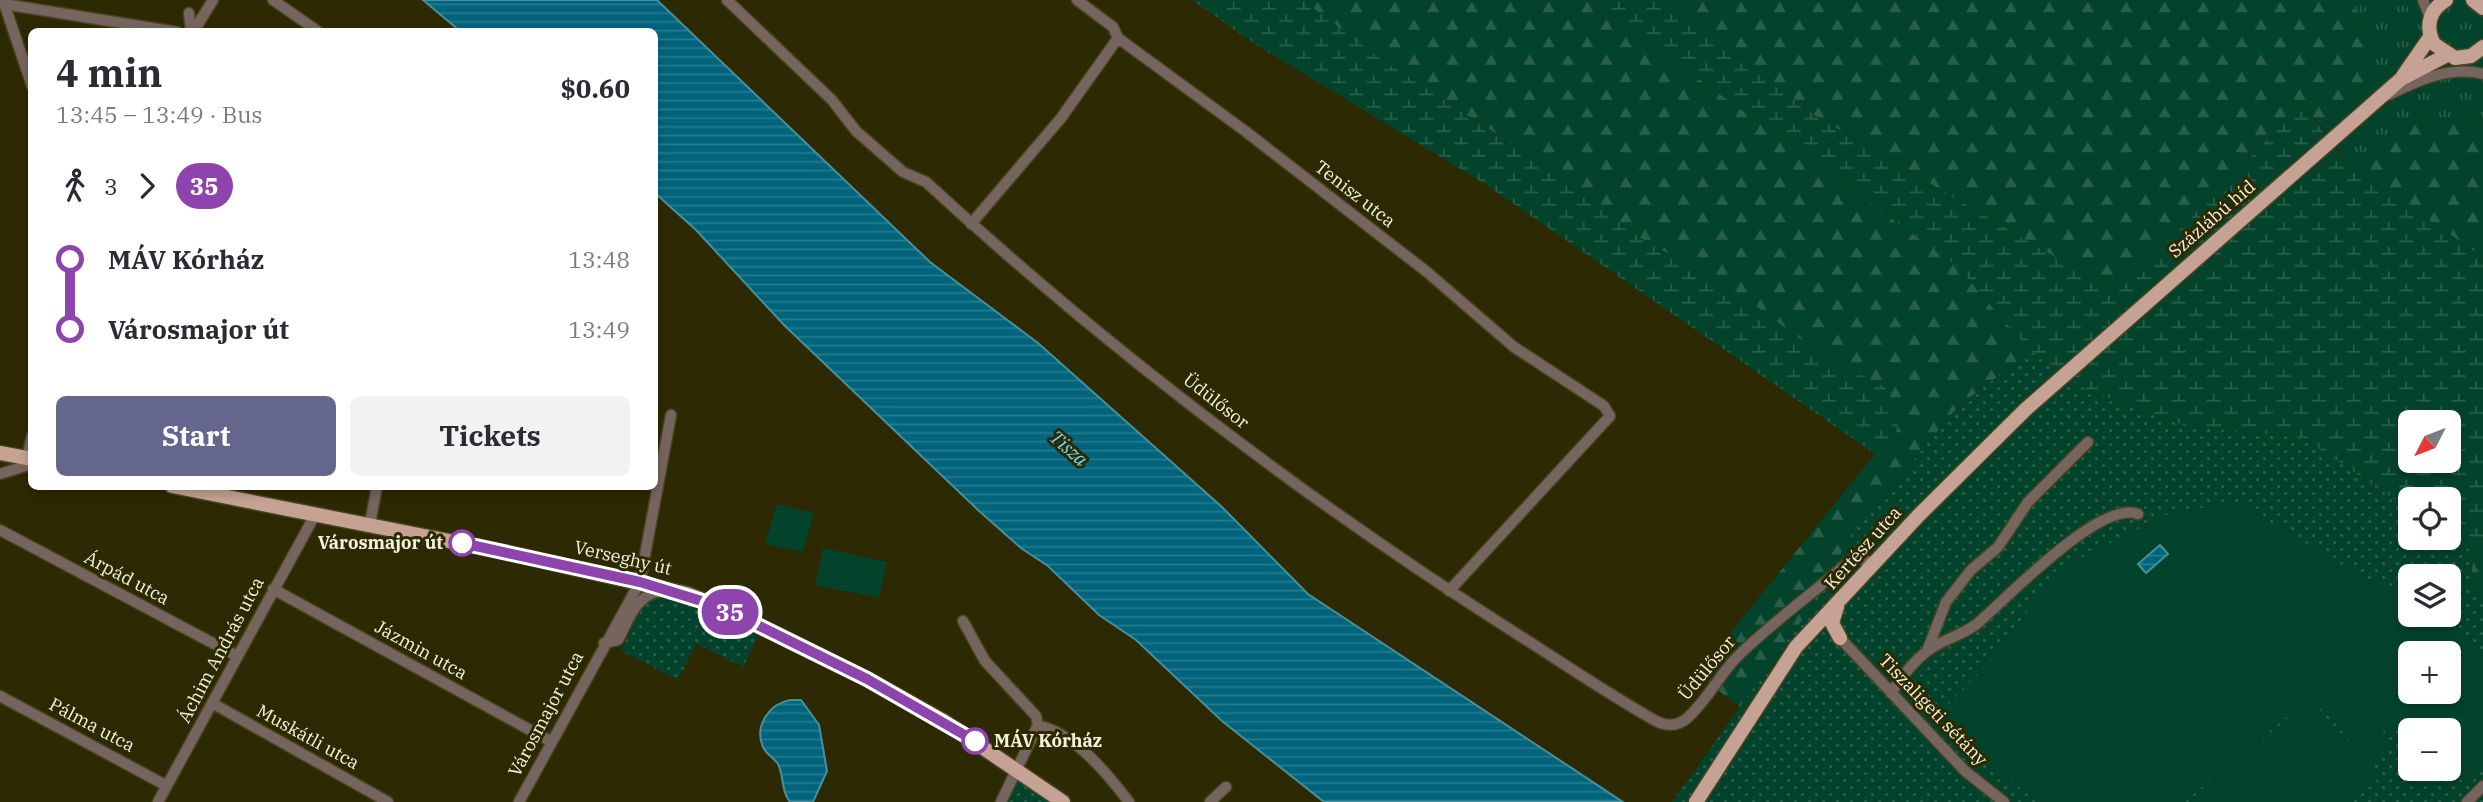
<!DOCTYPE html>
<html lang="en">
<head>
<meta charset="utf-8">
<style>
  body { margin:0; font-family:"IBM Plex Serif",serif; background:#f2f2f3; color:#2b2b33; height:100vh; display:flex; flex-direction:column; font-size:26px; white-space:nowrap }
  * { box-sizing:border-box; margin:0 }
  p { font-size:23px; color:#7c7c81 }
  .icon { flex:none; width:38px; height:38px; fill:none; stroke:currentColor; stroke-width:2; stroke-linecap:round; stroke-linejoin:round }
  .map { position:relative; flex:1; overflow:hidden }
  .drawer { position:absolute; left:28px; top:28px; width:630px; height:462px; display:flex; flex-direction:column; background:#fff; border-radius:10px; box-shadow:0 4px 10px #0003 }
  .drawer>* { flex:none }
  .badge { padding:0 14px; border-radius:23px; font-size:24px; line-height:46px }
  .needle { width:46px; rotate:228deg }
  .controls { position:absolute; left:2398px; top:410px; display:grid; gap:14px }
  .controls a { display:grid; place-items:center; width:63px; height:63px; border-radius:10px; background:#fff; box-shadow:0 4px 10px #0003; font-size:35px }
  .map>.badge { position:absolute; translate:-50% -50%; box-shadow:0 0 0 4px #fff }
  .legs { display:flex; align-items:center; gap:10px; height:77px; padding:0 28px; font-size:23px }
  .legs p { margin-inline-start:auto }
  .head { display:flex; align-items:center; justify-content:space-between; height:119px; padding:0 28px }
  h1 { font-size:38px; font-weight:800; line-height:52px }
  .cta { display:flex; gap:14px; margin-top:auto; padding:14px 28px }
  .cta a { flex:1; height:80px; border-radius:10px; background:#65668d; color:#fff; font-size:28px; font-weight:800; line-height:80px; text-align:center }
  .cta a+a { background:#f2f2f3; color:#2b2b33 }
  ul { padding:0 28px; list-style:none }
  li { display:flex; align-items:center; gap:24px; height:70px; font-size:26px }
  li i { display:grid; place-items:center; width:10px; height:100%; margin:0 9px; background:currentColor }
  li i::after { content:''; width:18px; height:18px; margin:-9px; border:5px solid; border-radius:50%; background:#fff }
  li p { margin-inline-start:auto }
  li:first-child i { background:linear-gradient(#0000 50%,currentColor 0) }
  li:last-child i { background:linear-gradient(currentColor 50%,#0000 0) }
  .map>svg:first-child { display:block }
  .grass { fill:url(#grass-tufts) }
  .forest { fill:url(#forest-firs) }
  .wetland { fill:url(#wetland-marsh); fill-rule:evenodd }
  .park { fill:url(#park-dots); fill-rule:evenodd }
  .garden { fill:#03432c; fill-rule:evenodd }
  .water { fill:url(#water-rules); stroke:#498f99; stroke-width:2 }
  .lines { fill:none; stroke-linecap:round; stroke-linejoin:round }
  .minor-casing { stroke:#494522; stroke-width:13 }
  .major-casing { stroke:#494522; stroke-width:17 }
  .minor { stroke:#76655e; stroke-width:10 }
  .major { stroke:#c5a294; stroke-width:14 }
  .line-1-casing { stroke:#fff; stroke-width:16 }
  .line-1 { stroke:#8e44ad; stroke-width:10 }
  .stop-1-dot { fill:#fff; stroke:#8e44ad; stroke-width:3.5 }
  .labels { text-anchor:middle; stroke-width:6; stroke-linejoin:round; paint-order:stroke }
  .street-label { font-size:18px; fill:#f4f2dd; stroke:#2d2903 }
  .stop-label { font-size:18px; font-weight:bold; fill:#f4f2dd; stroke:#2d2903; text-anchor:end }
  .water-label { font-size:19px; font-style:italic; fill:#6edafd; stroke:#2d2903 }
</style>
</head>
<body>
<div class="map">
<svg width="2483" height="802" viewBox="0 0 2483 802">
  <defs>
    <pattern id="grass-tufts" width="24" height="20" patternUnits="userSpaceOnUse" patternTransform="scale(1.75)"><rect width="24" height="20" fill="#03432c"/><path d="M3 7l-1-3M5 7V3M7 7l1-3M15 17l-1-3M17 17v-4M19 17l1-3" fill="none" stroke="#285f4a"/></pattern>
    <pattern id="forest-firs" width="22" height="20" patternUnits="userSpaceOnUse" patternTransform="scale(1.75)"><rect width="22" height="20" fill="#03432c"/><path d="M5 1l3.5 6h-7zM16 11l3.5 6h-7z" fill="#285f4a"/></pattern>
    <pattern id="wetland-marsh" width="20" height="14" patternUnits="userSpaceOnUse" patternTransform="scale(1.75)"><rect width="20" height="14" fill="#03432c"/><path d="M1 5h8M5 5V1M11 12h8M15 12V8" fill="none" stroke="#285f4a"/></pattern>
    <pattern id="park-dots" width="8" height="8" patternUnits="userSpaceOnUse" patternTransform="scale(1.75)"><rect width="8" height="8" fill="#03432c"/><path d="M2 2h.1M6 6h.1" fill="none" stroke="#285f4a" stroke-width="1.8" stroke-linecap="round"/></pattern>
    <pattern id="water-rules" width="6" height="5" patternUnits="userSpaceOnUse" patternTransform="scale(1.75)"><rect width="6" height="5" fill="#00647c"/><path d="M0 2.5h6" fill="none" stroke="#267b8e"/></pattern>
  </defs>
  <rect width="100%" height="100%" fill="#2d2903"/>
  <path class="grass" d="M2350,0H2483V126L2467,120L2412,117L2350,166L2325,131L2366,84L2361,23Z"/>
  <path class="forest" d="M1302,0H1590L1957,266L2030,351L1958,407L1853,532L1807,613L1741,708L1697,674L1875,454L1895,439L1885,387L1822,355L1734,291L1642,239L1507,141L1381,59Z
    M1670,0H2350C2384,69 2375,80 2325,131L2302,104L2173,236L2111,290L1814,115Z
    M2412,117L2467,120L2483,126V257L2350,166Z
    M2483,541V595L2469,591L2474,553Z"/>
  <path class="wetland" d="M1192,0H1302L1381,59L1507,141L1642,239L1734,290L1822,355L1885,387L1899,414L1895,439L1875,454L1485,184L1255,44Z
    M1590,0H1670L1814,115L2111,290L2173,236L2302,104L2350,166L2483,257V541L2474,553L2448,536V499H2410V510L2303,438L2185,426L2087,390L2030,351L1957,266ZM2410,422H2448V460H2410Z"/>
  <path class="park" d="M2030,351L2087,390L2185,426L2303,438L2410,510V537L2448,536L2474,553L2469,590L2483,595V802H1672L1807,613L1853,532L1958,407ZM2410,576H2448V614H2410ZM2410,653H2448V691H2410ZM2410,730H2448V768H2410Z
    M674,594L758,636L743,667L696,643L678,680L621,651C636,621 637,597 674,594Z
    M1017,769L1063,802H1001Z"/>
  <path class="garden" d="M2238,503L2371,582L2381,579L2410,600V614H2429L2483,654V764L2466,784L2445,768H2448V730H2410V740L2361,704L2392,742L2368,763L2326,712L2331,708L2325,711L2311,697L2184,802H2037L1936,717L1993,659L2057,570L2172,512ZM2410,653H2448V691H2410Z
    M777,504L814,513L803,552L765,544Z
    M823,548L887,562L879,598L815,585Z
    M2311,699L2378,779L2352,802H2188Z"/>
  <path class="water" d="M423,0H657L930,262L1038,343L1222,507L1308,594L1623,802H1324L1222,721L1136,640L1099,615L1048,566L1021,548L978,510L784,325L696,230L655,193L654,32L460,31Z
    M2160,545L2168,554L2146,573L2138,564Z
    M790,700H801L819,725L827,771L813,802H790C781,791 784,776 778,764C774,758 766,754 763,747C754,726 769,704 790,700Z"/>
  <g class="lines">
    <defs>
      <path id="minor" d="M3,0L32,86
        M273,0L319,32
        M727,0L832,100L856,131L903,172L926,182C1108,350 1308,501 1517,634C1563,663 1608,694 1656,721C1666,726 1676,727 1686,719C1704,705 1720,674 1738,656C1774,620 1816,592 1854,557L1874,563
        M1077,0L1113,27L1118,38L1245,131L1427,272L1514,347L1604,406L1610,416L1449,591
        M2423,0L2430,18
        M4,4L177,32
        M189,13L191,32
        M193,32L213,0
        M2388,95C2417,81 2450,65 2483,74
        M971,224L1061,118L1118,38
        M27,458L32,436
        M0,474L32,464
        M370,524L377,486
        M0,530L237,656
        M273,589L552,742
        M963,621L985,661L1036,716L1038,725L1001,802
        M1840,638L1965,771L2004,802
        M604,643L618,640C629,619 636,594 662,591
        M1927,651L1946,602L1971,570L1998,547L2028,502L2088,442
        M1891,693C1901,678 1912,663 1926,652C1942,639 1962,636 1978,623C2007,598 2101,499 2138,514
        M0,696L167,786
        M212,703L388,802
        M1038,725C1075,734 1107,773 1129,802
        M158,802L315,515
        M519,802L640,582L671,415
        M1210,802L1226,787
        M2467,802L2483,786"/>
      <path id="major" d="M2446,0C2429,10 2425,27 2434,44L2455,58L2471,56L2483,47
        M2473,0L2483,8
        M2403,76L2430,37
        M0,453L32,459
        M172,486L509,553L687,594L721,607L867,679L945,722L1063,802
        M1837,607L1832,623L1840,638
        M1696,802L1796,647L1919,515L2026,409L2401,79L2447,55"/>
    </defs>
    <use href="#minor" class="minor-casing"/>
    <use href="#major" class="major-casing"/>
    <use href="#minor" class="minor"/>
    <use href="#major" class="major"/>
  </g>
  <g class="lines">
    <defs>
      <path id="line-1" d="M462,543L640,582L721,607L867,679L975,741"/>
    </defs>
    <use href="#line-1" class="line-1-casing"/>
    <use href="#line-1" class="line-1"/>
  </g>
  <g class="stop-1-dot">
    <circle cx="462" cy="543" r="12"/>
    <circle cx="975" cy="741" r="12"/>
  </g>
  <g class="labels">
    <g class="street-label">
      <text transform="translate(1355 194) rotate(38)" y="6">Tenisz utca</text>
      <text transform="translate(2212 219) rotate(-41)" y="6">Százlábú híd</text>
      <text transform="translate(1216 401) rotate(38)" y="6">Üdülősor</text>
      <text transform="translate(1863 548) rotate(-48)" y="6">Kertész utca</text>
      <text transform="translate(623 558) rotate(13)" y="6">Verseghy út</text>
      <text transform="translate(127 578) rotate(28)" y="6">Árpád utca</text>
      <text transform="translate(221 650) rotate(-62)" y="6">Áchim András utca</text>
      <text transform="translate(421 650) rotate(29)" y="6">Jázmin utca</text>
      <text transform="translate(1707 668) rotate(-50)" y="6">Üdülősor</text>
      <text transform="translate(1933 710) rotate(46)" y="6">Tiszaligeti sétány</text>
      <text transform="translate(546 714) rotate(-62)" y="6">Városmajor utca</text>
      <text transform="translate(92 725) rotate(28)" y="6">Pálma utca</text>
      <text transform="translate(308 737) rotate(29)" y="6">Muskátli utca</text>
    </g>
    <g class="stop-label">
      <text x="443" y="549">Városmajor út</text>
      <text x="994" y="747" text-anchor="start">MÁV Kórház</text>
    </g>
    <g class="water-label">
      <text transform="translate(1069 448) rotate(41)" y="7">Tisza</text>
    </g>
  </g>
</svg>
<div class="controls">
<a><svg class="needle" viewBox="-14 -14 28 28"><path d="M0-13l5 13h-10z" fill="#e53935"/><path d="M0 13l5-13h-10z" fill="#7c7c81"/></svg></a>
<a><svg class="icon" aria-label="locate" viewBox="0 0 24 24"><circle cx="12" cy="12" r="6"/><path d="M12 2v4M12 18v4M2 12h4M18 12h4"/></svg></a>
<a><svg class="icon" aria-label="layers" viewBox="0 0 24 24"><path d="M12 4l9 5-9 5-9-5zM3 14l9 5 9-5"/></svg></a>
<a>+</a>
<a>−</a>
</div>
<b class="badge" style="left:730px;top:612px;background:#8e44ad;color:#fff">35</b>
<section class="drawer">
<div class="head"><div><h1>4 min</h1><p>13:45 – 13:49 · Bus</p></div><b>$0.60</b></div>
<div class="legs"><svg class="icon" aria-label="walk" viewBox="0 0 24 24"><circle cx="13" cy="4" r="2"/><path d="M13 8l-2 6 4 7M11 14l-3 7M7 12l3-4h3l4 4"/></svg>3<svg class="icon" aria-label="forward" viewBox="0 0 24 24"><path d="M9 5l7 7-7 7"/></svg><b class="badge" style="background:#8e44ad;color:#fff">35</b></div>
<ul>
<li><i style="color:#8e44ad"></i><b>MÁV Kórház</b><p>13:48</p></li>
<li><i style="color:#8e44ad"></i><b>Városmajor út</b><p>13:49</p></li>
</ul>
<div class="cta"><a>Start</a><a>Tickets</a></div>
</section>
</div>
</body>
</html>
